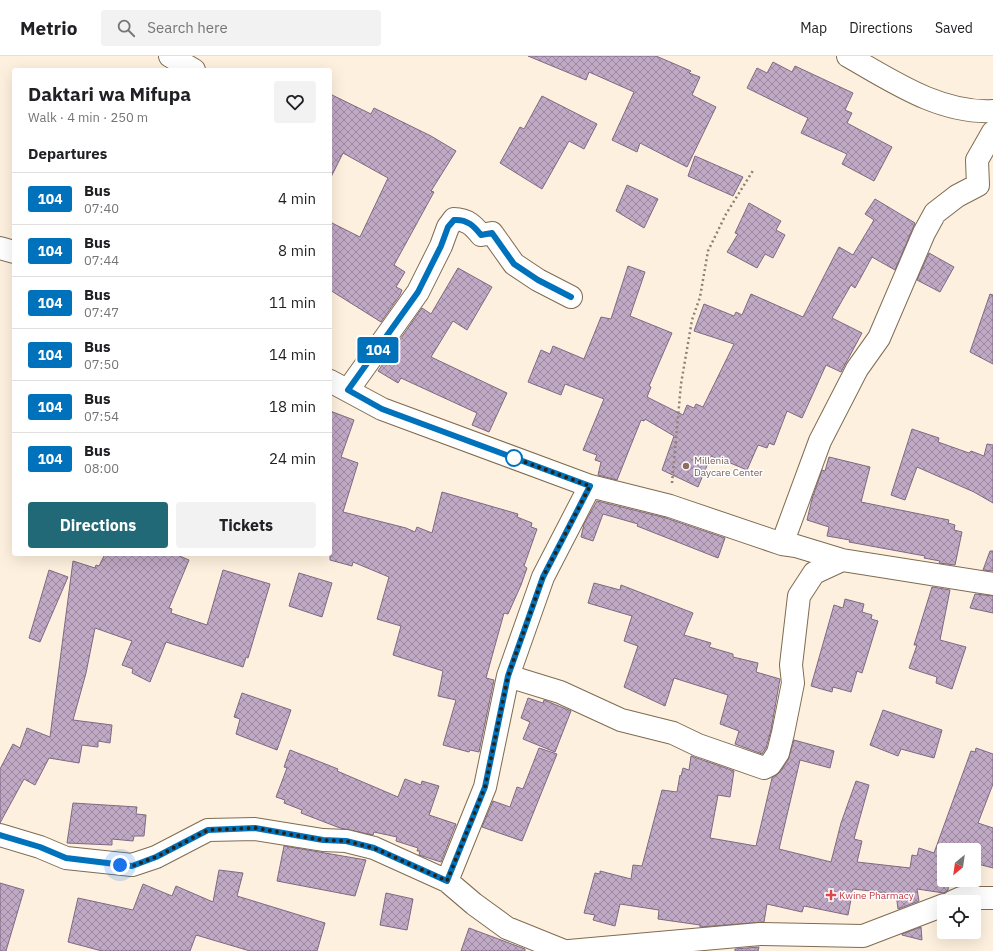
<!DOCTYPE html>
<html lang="en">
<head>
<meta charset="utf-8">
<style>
  body { margin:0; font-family:"IBM Plex Sans",sans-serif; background:#f2f2f2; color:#202124; height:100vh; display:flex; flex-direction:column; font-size:15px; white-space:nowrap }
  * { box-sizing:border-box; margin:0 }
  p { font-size:13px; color:#757577 }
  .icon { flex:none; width:22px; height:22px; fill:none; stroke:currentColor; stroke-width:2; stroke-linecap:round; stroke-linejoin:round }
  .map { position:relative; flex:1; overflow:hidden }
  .drawer { position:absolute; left:12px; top:12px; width:320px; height:488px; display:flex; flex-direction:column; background:#fff; border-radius:4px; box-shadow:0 4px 16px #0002 }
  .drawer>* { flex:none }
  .badge { padding:0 8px; border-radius:3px; font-size:14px; line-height:26px }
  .needle { width:26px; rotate:209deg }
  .tools { position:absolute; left:937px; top:787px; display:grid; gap:8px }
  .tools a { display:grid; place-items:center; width:44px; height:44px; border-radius:4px; background:#fff; box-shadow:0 4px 16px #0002; font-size:20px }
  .you { position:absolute; width:20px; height:20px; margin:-10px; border:3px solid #fff; border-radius:50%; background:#1a73e8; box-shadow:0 0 0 6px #1a73e833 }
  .map>.badge { position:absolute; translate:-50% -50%; box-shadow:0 0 0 2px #fff }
  h2 { padding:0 16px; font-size:15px; line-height:36px }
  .round { display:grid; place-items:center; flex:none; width:42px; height:42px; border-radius:4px; background:#f2f2f2 }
  .summary { display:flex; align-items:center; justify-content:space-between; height:68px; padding:0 16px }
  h1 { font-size:19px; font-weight:700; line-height:30px }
  .button { display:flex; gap:8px; margin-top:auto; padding:8px 16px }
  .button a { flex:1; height:46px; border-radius:4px; background:#226977; color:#fff; font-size:16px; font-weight:700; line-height:46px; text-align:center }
  .button a+a { background:#f2f2f2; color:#202124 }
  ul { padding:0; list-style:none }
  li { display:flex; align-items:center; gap:12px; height:52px; padding:0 16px; border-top:1px solid #e0e0e0 }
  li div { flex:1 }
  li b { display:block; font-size:15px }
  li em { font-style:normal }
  li .badge { min-width:44px; font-weight:700; text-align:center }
  header { display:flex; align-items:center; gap:24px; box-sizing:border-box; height:56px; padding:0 20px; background:#fff; border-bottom:1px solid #e0e0e0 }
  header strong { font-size:19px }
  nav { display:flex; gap:22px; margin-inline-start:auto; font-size:14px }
  .search { width:280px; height:36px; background:#f2f2f2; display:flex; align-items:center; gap:10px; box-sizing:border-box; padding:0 14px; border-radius:4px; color:#757577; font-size:15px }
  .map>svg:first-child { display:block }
  .building { fill:url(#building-cross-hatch); stroke:#7f6983 }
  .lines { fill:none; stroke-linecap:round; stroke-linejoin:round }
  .minor-casing { stroke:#7f6c51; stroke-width:24 }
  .path { stroke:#8d8274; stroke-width:2.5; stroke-dasharray:2 3; stroke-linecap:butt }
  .minor { stroke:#fff; stroke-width:22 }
  .line-casing { stroke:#fff; stroke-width:9 }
  .line { stroke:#0072bc; stroke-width:6 }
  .walk { stroke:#2b2318; stroke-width:4; stroke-dasharray:0 7.2 }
  .stop-dot { fill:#fff; stroke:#0072bc; stroke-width:2 }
  .education-dot { fill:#8d6e63; stroke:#fff; stroke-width:1.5 }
  .health-dot { fill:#e0444e; stroke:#fff; stroke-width:1.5 }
  .labels { text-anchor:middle; stroke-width:3; stroke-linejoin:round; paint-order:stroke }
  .education-label { font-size:10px; fill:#785e54; stroke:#fff; text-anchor:start }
  .health-label { font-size:10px; fill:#be3a42; stroke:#fff; text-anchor:start }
</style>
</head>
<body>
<header>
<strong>Metrio</strong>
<div class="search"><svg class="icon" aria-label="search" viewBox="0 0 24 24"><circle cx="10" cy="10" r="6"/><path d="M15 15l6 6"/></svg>Search here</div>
<nav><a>Map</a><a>Directions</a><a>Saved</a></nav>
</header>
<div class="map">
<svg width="993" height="895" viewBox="0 0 993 895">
  <defs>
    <pattern id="building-cross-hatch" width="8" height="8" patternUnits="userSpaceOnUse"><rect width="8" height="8" fill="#c0a9c5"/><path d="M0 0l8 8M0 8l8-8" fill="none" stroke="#9c899f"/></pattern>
  </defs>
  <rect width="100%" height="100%" fill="#fdf0de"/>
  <path class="building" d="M528,0H656L691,15L689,17L700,21L692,39L716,51L687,111L640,87L637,96L612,84L634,36L589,16L586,24Z
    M773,6L792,16L795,10L853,37L845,54L852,57L847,67L892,91L874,125L842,108L847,98L801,77L808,62L747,32L757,12L767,17Z
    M330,38L371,58L374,52L431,80L456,95L431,135L434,136L394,209L405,216L396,231L402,234L400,239L381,266L330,234V166L360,181L388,122L343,97L330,123Z
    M542,40L597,68L584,93L569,85L542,133L500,107L520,71L524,73Z
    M695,100L743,121L733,140L688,120Z
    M627,129L658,143L644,172L616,155Z
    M875,143L915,167L895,214L872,201L855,232L851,229L832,262L862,277L841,316L826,309L802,362L787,355L774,389L769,387L767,392L758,389L747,414L728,406L727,408L711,400L698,431L662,414L674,380L645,363L644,365L641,364L617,424L598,419L601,406L595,404L597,399L583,394L604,343L565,328L561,339L528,326L541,294L550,298L553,290L584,303L601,261L611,263L628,210L645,216L630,260L672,277L649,330L651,331L647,341L683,359L687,349L694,352L696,348L703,351L734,288L694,275L704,248L734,260L736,256L742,259L751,238L803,261L839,191L853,199L874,164L865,158Z
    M749,147L781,165L776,174L785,179L773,202L765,198L757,212L727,196L738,178L735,177Z
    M929,197L954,211L940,236L917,224Z
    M458,212L492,231L467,274L453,265L431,301L507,337L489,376L472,369L477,357L401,322L398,327L378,315L422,252L431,258Z
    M990,238L993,239V308L970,296Z
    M330,355L354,364L341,401L358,407L343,456L406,472L415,476L417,471L432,477L442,436L518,458L517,461L532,467L531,471L537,473L524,510L527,512L521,529L508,558L504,557L486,622L494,624L479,696L470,694L469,696L443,689L456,644L438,640L443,615L393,599L401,570L377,563L389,521L353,506L352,510L330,504Z
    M912,373L939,382L938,386L969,397L971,395L984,400L987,388L993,389V447L974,436L917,411L905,444L891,439Z
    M829,401L870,411L861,446L949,464L948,467L955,469L954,474L962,476L955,509L939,507L940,505L924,502L925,500L849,486L850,484L827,480L829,471L807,464L812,443L822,414L825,415Z
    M597,445L666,462L725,482L718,502L637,470L638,468L603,458L593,485L581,481L584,468Z
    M990,495H993V515L983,514Z
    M105,498H175L189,504L169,552L172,553L171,557L207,569L223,514L270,528L248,602L246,601L243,611L166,586L150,626L132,617L133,613L122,609L132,585L95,572L86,617L73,664L112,669L110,687L98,685V691L82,689L79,707L49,702L35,729L24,723L0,767V713L13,688L20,692L27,672L50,681L73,505L95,512L96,509L99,510Z
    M49,514L68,521L40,586L29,582Z
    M299,517L332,527L322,561L289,550Z
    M594,527L620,534L621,529L693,557L684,579L711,587L709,591L733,598V601L758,607L756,616L780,623L771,674L766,692L762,698L735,688L739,675L720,668L728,639L674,622L665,650L624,631L638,590L624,585L632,560L588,547Z
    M932,531L950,534L940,584L966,591L952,633L936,627L937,621L909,612L917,589H914Z
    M975,538L993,540V557L970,552Z
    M845,543L864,548L862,556L872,559L871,563L878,565L862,617L857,615L851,636L833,631L832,636L811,630L834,549L843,552Z
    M242,637L291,654L277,694L236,678L240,663L234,661Z
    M528,642L543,647L544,644L571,655L555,696L523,683L530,666L521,662Z
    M883,654L942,674L934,702L901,693L898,700L870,689Z
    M794,684L834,695L830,712L800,704L779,793L831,806L841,767L856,725L869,729L854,783L862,785L857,806L910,812L912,799L917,800L919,792L934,797L971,695L975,696L976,692L993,698V728L978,767L993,772V812L974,807V794H944V824H949L948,834L944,837L917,833L919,845L898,853L896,838L853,833L848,859L804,850L802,856L767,848L764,866L700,871V869L658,863L659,854L620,848L615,870L593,864L595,859L584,857L595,817L600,818V815L631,823L633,809L642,810L662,734L677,736L680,719L681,720L683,712L689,714L691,700L734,715L730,741L718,739L710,782L756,790L772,722L780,716L788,704Z
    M539,692L557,698L522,785L482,771L493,745L510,751L517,731L523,733Z
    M290,694L338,713L337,715L398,741L405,723L421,729L422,725L439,730L429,759L456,768L441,806L419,799L420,795H417L418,792L396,785L397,781L374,776L373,779L340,772L301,757L302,754L284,747L285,744L276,741L287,712L284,711Z
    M73,747L137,751L136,758L146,759L144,780H134L133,785L112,783V789L67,787Z
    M284,790L366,804L355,840L277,825Z
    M219,814L243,817L237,840L325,867L317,895H250L196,879L190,895H102L68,886L78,842L133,854L143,828L172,840L176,830L213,846Z
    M0,827L24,834L6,895H0Z
    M386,837L413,843L407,874L380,869Z
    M921,871L922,884L902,879V878Z
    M469,872L525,893V895H461Z
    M759,891L758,895H735V893Z"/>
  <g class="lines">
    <defs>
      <path id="minor" d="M170,0L194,14
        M848,0C892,25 940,58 993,55
        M0,192L14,196
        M330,325L382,353L590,430L670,450L782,488L796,490L842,504L993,528
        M348,334L418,236L441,190L448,171L454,163C467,163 474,170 481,179L492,177L514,208L538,224L571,241
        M782,488L820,385L857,313L879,282L924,177L935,157L957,140L978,129L977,104L993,76
        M508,620L560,636L621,664L673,677L698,689L764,712L770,709L778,697L783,677L793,627L791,609L799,540L814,517L842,504
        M0,779L40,791L66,802L132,809L156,801L208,774L255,773L323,784L346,785L374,792L447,825L474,848L507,872L564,895
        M447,825L485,731L508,620L543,521L590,430
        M952,846L961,842H993
        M569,895L760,878L863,880L944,849"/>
    </defs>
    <use href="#minor" class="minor-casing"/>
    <path class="path" d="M672,427L681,328L692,264L700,241L708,195L726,158L754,113"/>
    <use href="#minor" class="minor"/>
  </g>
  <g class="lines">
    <defs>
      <path id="line" d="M0,779L40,791L66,802L132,810L156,801L208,774L255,772L323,784L346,785L374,792L447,825L485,731L508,620L543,521L590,430L382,353L348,334L418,236L441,190L448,171L454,164C467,163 474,170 481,179L492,177L514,208L538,224L571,241"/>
    </defs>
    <use href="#line" class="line-casing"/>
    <use href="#line" class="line"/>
    <path class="walk" d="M120,809L132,810L156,801L208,774L255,772L323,784L346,785L374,792L447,825L485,731L508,620L543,521L590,430L514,402"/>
  </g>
  <circle class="stop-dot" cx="514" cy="402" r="8"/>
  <circle class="education-dot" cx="686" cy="410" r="4"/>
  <path class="health-dot" d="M829 833h4v4h4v4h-4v4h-4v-4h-4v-4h4z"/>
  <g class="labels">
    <g class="education-label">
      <text x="694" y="408">Millenia<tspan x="694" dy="12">Daycare Center</tspan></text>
    </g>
    <g class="health-label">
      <text x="839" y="843">Kwine Pharmacy</text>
    </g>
  </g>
</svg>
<div class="tools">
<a><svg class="needle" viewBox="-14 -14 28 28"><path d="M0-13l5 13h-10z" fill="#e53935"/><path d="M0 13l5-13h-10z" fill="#757577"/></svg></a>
<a><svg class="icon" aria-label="locate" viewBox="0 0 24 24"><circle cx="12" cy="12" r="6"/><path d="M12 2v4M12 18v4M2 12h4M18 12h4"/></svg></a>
</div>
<div class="you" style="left:120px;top:809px"></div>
<b class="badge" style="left:378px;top:294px;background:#0072bc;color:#fff">104</b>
<section class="drawer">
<div class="summary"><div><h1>Daktari wa Mifupa</h1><p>Walk · 4 min · 250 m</p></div><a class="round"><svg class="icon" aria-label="heart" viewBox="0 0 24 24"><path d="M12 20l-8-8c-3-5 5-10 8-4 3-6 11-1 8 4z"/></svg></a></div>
<h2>Departures</h2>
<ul>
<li><span class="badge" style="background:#0072bc;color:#fff">104</span><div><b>Bus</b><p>07:40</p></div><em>4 min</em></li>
<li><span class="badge" style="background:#0072bc;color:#fff">104</span><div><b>Bus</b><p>07:44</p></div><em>8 min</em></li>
<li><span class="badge" style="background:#0072bc;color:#fff">104</span><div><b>Bus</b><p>07:47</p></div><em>11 min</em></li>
<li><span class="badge" style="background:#0072bc;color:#fff">104</span><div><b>Bus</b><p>07:50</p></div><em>14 min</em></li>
<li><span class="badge" style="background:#0072bc;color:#fff">104</span><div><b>Bus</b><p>07:54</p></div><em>18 min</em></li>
<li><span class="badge" style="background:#0072bc;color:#fff">104</span><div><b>Bus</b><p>08:00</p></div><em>24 min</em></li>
</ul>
<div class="button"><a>Directions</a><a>Tickets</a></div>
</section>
</div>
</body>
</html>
